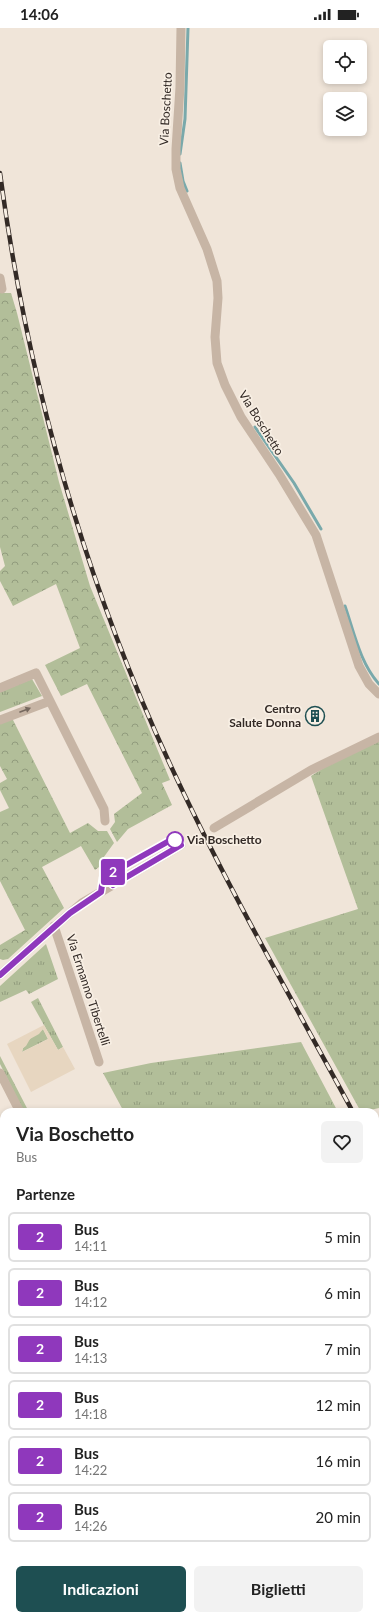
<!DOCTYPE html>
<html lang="it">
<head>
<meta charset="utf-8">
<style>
  body { margin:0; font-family:Lato,sans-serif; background:#f2f2f2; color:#222; height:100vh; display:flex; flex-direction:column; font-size:15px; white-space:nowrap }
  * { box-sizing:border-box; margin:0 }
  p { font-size:13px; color:#767676 }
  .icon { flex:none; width:22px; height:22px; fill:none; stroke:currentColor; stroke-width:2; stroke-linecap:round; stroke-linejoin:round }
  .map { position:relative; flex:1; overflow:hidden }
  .panel { position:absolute; left:0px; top:1080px; width:379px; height:512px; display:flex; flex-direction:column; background:#fff; border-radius:12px 12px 0 0; box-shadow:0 2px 6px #0003 }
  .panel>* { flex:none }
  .badge { padding:0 8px; border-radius:3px; font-size:14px; line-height:26px }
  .tools { position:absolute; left:323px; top:12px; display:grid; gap:8px }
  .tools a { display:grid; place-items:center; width:44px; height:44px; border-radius:6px; background:#fff; box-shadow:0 2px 6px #0003; font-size:20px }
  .map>.badge { position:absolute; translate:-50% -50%; box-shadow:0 0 0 2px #fff }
  h2 { padding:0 16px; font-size:15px; line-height:36px }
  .round { display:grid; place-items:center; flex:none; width:42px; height:42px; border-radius:6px; background:#f2f2f2 }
  .headline { display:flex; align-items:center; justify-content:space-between; height:68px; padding:0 16px }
  h1 { font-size:19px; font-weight:700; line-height:30px }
  .cta { display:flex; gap:8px; margin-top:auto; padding:8px 16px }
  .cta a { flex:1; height:46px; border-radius:6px; background:#1e4f52; color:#fff; font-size:16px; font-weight:700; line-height:46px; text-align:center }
  .cta a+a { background:#f2f2f2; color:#222 }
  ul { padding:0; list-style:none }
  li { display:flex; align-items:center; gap:12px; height:50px; margin:0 8px 6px; padding:0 8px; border:2px solid #e0e0e0; border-radius:6px }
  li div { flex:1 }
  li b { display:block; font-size:15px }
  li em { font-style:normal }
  li .badge { min-width:44px; font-weight:700; text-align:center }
  .status { display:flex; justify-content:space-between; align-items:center; height:28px; padding:0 20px; background:#fff; direction:ltr }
  .status svg { height:11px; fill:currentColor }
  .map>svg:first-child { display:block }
  .grass { fill:url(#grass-tufts) }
  .forest { fill:url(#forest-crowns) }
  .plaza { fill:#e7d6c0; fill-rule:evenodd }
  .water { fill:url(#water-waves) }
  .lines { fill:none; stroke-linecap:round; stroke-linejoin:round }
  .stream { stroke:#79a9ab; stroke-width:3 }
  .street { stroke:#c7b5a5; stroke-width:9 }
  .secondary { stroke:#9a8477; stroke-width:10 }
  .rail-casing { stroke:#332a26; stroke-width:4.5 }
  .rail { stroke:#f8efe4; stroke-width:3; stroke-dasharray:9; stroke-linecap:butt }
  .oneway { fill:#76695f }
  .line-casing { stroke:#fff; stroke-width:9 }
  .line { stroke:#8f38bc; stroke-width:6 }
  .stop-dot { fill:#fff; stroke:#8f38bc; stroke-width:2 }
  .labels { text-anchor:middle; stroke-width:3.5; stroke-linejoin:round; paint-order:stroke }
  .street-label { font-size:12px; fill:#332a26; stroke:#f8efe4 }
  .poi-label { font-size:12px; font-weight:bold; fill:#332a26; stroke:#f8efe4; text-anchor:end }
  .stop-label { font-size:12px; font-weight:bold; fill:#332a26; stroke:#f8efe4; text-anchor:start }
</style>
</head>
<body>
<div class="status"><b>14:06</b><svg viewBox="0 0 49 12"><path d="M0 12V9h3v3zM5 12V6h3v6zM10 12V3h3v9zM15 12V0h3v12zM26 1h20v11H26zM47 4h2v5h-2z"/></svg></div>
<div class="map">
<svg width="379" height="1592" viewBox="0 0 379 1592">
  <defs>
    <pattern id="grass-tufts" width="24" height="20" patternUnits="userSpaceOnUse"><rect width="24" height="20" fill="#b2be99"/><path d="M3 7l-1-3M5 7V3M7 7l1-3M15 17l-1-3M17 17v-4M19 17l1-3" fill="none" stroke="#919b7d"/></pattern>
    <pattern id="forest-crowns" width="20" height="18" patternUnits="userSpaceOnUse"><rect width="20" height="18" fill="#b2be99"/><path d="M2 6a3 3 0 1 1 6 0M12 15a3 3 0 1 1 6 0" fill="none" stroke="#919b7d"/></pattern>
    <pattern id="water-waves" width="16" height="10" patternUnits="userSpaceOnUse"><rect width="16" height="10" fill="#79a9ab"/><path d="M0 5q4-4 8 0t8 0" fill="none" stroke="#648a8b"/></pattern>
  </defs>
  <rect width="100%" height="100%" fill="#f0e5d9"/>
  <path class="grass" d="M32,651L42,668L0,684V664Z
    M379,713V1080L361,1084L265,910L358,881L311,748L325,739Z
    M46,916L58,951L29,966L26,962L0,974V958Z
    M38,970L63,1019L58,1022L31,974Z
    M43,1001L48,1011L22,1024L23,1020C27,1017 26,1015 29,1012C32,1008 39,1005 43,1001Z
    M301,1014L338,1084H124L103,1045L151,1035Z
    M0,1028L29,1084H24L0,1036Z
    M203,1588H323L320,1592H203Z"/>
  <path class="forest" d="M0,265H11L17,285L59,454L90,558L170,752L162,755L172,777L128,801L117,814L110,801L115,794L114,786L142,765L87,656L61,668L45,637L80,620L56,556L13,578L0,553V543L5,538L0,519Z
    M12,690L70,805L88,795L98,803H107L114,815L101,833L99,839L95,842L81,818L42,839L64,880L8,931L3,932L0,931V917L25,902L0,853V784L9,780L0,762V755L7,751L0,738V695Z"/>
  <path class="plaza" d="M44,997L58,1022L63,1019L75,1041L31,1064L7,1016ZM43,1001L48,1011L22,1024L23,1020L26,1018L30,1011L39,1006Z
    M0,1485H4V1523L0,1522Z"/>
  <path class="water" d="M379,1552V1587L375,1592H336L340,1588H375V1555Z"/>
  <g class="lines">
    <path class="stream" d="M180,126L185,91L188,0
      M180,135L183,153L187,163
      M255,399L294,455L321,501
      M345,578C354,604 360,635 379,656"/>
    <path class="street" d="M181,0L180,59L176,121V141L180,160L207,221L217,253L218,270L215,309L217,335L225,357L241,389L279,446L316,507L359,638L369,656L379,666
      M0,250L2,261
      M0,660L36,645L104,781L105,793
      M0,692L50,673
      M214,800L311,742L379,709
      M54,898L99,1034
      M0,947L63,891L82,875L181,817
      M0,1045L20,1084
      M375,1160L379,1167
      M0,1221L4,1220
      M0,1264H4
      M375,1302L379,1300
      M375,1326L379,1325
      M0,1397L4,1395
      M0,1522L4,1523"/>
    <path class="secondary" d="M375,1315L379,1314
      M0,1336H4"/>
    <defs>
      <path id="rail" d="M0,145C27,348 83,548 169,734C224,853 290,968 353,1084
        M375,1125L379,1132"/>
    </defs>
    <use href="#rail" class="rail-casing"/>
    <use href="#rail" class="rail"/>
  </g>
  <defs><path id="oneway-solid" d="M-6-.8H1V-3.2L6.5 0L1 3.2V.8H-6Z"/></defs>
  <use class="oneway" href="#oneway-solid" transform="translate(25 682) rotate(-21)"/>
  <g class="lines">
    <defs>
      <path id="line" d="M0,947L70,885L101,864L103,850L169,813C174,811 178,812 181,817L113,857"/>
    </defs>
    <use href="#line" class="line-casing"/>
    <use href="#line" class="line"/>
  </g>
  <defs>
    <symbol id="building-ring" viewBox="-11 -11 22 22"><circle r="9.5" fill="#f8efe4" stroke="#1e4f52" stroke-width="1.5"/><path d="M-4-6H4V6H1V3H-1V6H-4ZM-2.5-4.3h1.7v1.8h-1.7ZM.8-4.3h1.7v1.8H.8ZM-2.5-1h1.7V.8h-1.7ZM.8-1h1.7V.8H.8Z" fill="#1e4f52"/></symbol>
  </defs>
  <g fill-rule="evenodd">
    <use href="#building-ring" x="304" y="677" width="22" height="22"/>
  </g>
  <circle class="stop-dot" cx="175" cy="812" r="8"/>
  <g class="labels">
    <g class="street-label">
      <text transform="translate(166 81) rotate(-87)" y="4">Via Boschetto</text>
      <text transform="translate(261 395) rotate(58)" y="4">Via Boschetto</text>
      <text transform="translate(88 962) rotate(72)" y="4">Via Ermanno Tibertelli</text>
    </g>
    <g class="poi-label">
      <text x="301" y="685">Centro<tspan x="301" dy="14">Salute Donna</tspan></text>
    </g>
    <g class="stop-label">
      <text x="187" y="816">Via Boschetto</text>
    </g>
  </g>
</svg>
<div class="tools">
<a><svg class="icon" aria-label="locate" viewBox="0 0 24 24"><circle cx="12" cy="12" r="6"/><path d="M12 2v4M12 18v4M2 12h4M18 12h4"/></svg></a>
<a><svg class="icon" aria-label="layers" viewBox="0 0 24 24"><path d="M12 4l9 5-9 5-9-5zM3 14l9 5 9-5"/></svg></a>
</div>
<b class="badge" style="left:113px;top:844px;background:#8f38bc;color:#fff">2</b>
<section class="panel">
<div class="headline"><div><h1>Via Boschetto</h1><p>Bus</p></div><a class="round"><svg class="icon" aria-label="heart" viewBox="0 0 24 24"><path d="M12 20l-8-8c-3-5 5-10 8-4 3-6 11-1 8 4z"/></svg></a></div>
<h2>Partenze</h2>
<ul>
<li><span class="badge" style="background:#8f38bc;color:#fff">2</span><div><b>Bus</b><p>14:11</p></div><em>5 min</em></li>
<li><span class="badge" style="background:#8f38bc;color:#fff">2</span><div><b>Bus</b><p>14:12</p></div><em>6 min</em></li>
<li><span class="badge" style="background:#8f38bc;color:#fff">2</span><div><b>Bus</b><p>14:13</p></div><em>7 min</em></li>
<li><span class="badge" style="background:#8f38bc;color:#fff">2</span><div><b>Bus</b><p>14:18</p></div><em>12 min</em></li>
<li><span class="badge" style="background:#8f38bc;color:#fff">2</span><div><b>Bus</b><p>14:22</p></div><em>16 min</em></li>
<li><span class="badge" style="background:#8f38bc;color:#fff">2</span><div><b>Bus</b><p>14:26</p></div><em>20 min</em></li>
</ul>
<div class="cta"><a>Indicazioni</a><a>Biglietti</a></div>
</section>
</div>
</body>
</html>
